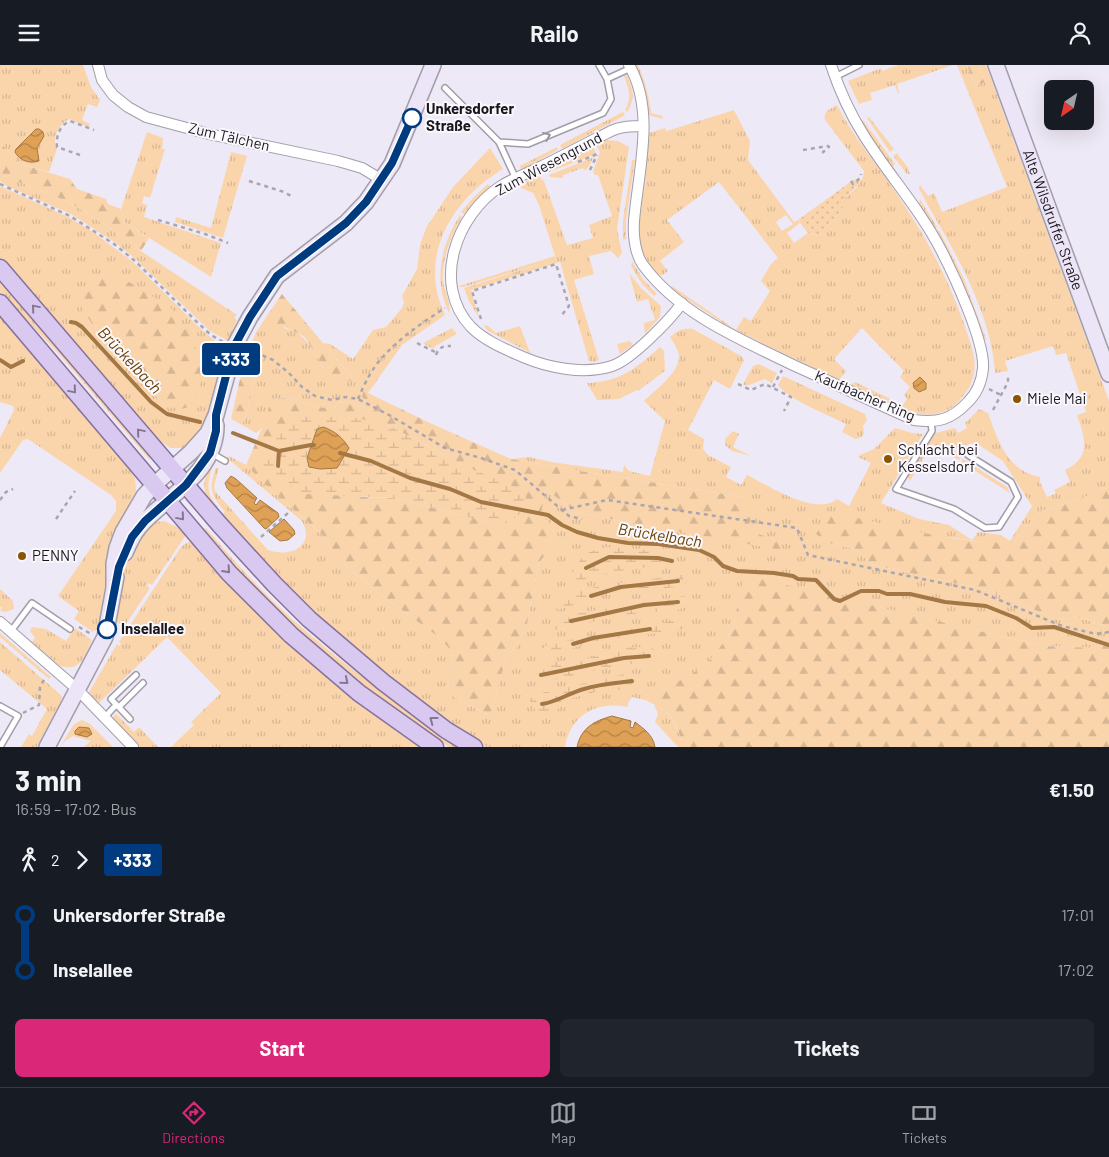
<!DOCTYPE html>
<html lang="en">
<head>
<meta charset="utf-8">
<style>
  body { margin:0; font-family:Barlow,sans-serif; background:#20242c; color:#f1f3f6; height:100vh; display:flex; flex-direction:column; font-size:19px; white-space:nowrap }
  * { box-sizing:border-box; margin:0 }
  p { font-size:16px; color:#9ea1a6 }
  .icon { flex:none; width:28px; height:28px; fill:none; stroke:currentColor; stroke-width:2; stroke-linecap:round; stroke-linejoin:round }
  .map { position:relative; height:682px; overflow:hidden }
  .panel { display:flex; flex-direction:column; background:#171b24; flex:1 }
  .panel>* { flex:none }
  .badge { padding:0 10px; border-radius:4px; font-size:18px; line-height:32px }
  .needle { width:32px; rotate:214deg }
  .controls { position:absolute; left:1044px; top:15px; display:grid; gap:10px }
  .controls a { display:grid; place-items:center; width:50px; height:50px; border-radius:8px; background:#171b24; box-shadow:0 5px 20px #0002; font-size:25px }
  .map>.badge { position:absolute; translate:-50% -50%; box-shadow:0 0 0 2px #fff }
  .legs { display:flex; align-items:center; gap:8px; height:55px; padding:0 15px; font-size:16px }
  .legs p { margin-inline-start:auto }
  .head { display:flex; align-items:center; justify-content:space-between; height:85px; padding:0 15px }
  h1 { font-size:28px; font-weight:700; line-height:38px }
  .action { display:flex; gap:10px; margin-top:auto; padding:10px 15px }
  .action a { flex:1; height:58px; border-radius:8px; background:#db2777; color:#fff; font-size:20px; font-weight:700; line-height:58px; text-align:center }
  .action a+a { background:#20242c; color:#f1f3f6 }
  ul { padding:0 15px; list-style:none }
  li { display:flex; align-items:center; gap:18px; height:55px; font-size:19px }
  li i { display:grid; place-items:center; width:8px; height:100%; margin:0 6px; background:currentColor }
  li i::after { content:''; width:12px; height:12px; margin:-6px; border:4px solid; border-radius:50%; background:#171b24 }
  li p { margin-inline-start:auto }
  li:first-child i { background:linear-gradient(#0000 50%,currentColor 0) }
  li:last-child i { background:linear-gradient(currentColor 50%,#0000 0) }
  header { display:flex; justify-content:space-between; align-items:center; height:65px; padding:0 15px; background:#171b24; font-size:22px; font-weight:700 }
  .tab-bar { display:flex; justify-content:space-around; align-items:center; height:70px; border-top:1px solid #363941; background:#171b24; font-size:14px; color:#9ea1a6 }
  .tab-bar a { display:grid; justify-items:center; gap:2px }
  .tab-bar .active { color:#db2777 }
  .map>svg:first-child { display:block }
  .grass { fill:url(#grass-tufts); fill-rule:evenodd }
  .forest { fill:url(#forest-firs); fill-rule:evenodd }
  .wetland { fill:url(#wetland-marsh); fill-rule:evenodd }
  .park { fill:url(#park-dots) }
  .water { fill:url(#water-waves); stroke:#a47845 }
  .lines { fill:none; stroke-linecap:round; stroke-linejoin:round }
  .stream { stroke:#a47845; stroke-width:4 }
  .lane-casing { stroke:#a29da9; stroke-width:8 }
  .street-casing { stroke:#a29da9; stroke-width:12 }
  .secondary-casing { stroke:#a29da9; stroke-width:18 }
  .primary-casing { stroke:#85739e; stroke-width:19 }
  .path { stroke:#aaa6b0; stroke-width:2.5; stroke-dasharray:4 4; stroke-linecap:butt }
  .lane { stroke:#fff; stroke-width:5 }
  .street { stroke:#fff; stroke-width:10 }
  .secondary { stroke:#ece4f7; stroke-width:15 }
  .primary { stroke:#d9c8ef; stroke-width:16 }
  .oneway { stroke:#989799 }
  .oneway2 { stroke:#837890 }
  .line-1-casing { stroke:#fff; stroke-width:11 }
  .line-1 { stroke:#003b80; stroke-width:8 }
  .stop-1-dot { fill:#fff; stroke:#003b80; stroke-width:2.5 }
  .poi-dot { fill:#8a5602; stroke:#faf8fd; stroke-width:2 }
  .labels { text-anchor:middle; stroke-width:4; stroke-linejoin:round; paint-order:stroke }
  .stop-label { font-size:15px; font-weight:bold; fill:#19171c; stroke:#faf8fd; text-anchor:start }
  .street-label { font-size:15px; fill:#19171c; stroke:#faf8fd }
  .poi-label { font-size:15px; fill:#19171c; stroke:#faf8fd; text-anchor:start }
  .water-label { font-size:16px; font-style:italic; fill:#6a4203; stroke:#faf8fd }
</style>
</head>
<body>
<header><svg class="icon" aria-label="menu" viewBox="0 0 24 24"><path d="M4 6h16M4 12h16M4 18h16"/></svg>Railo<svg class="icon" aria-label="person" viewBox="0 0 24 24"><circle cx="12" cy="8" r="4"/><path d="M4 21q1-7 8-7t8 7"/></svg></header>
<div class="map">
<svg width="1109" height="682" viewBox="0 0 1109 682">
  <defs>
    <pattern id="grass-tufts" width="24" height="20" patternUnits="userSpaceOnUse" patternTransform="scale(1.25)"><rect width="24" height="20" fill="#fad5ac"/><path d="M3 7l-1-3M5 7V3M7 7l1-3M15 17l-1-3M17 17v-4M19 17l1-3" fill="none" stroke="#d6b693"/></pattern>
    <pattern id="forest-firs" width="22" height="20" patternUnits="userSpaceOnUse" patternTransform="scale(1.25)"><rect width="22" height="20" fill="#fad5ac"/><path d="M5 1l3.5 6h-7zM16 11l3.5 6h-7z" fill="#d6b693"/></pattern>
    <pattern id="wetland-marsh" width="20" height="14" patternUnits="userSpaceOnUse" patternTransform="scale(1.25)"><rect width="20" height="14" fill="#fad5ac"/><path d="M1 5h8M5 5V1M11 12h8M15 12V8" fill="none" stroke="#d6b693"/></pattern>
    <pattern id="park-dots" width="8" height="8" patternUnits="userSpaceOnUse" patternTransform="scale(1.25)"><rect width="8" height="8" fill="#fad5ac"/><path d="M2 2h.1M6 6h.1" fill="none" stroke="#d6b693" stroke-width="1.8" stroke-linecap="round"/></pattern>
    <pattern id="water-waves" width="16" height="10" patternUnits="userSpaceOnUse" patternTransform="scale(1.25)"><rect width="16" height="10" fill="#dfa156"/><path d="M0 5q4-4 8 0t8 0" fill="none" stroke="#b48246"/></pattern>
  </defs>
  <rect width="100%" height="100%" fill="#eee9f6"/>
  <path class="grass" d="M0,0H83L91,22L100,35L97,42L88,39L82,55L90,59L88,62L69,54C59,60 51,72 57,84L49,107L21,99L0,78ZM36,64L44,71L37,83L15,87L16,84Z
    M636,0H638C645,16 649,31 651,48L662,51L663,54L648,50L645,23Z
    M898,0H953L897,19L899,28L898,29L895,20L870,28L872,35L859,39L848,16L881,3L882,6Z
    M957,0H967L975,21L986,17L979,0H986L1109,336V422L1075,436L1040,446L1014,478L998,479L947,472L829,478L855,484L873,500L992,526L1058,555L1077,552L1109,562V573L1095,583L1042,581L745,511L732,567L704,603L645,635L632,632L628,638V642C597,636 571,649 565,682H486L474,674L374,601L312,546L280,515L221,450L225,447C211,430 208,423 216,403H219L214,421L215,426L268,485C290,493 316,481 302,456L227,393L229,391L246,400L271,425L322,469L337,493L377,527L436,570L453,587L447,628L490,651L507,590L516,583L527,559L539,498L552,480L540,450L545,424L578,448L733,476L782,478L755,468L748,461L752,453L742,432L574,405L511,394L529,392L551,397L623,407L624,400L629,406L650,411L665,356L644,336C655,325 680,308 679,290C678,284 673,277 670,272C678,265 683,263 693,264L741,291L744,295L730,324L714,315L688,365L704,374L703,384L708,390L731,402L726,412L741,420L747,410C767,420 816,452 837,434L849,441L871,398L858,392L860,390L874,384L895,363L912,368L923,369L881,438L919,454L949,460L972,475L978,467L1001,470L1010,476L1032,441L1003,396L976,378L965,380L955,384L957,390L961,392L959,395L932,379L910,416L907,411L932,369L955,363L958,368L967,363L965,358L979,344L988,348C998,375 1007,406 1040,412V417L1047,432L1056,428L1054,425L1070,417L1065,405C1092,392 1085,373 1077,350L1086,347L1066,288L1056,290L1053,281L1005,296L1008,306L995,308C992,253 959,193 931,146C926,138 924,131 919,124L920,120L928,131L934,128L942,147L1007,122Z
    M627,10C633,24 636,34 627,47L625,45C632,33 629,24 624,11Z
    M837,40C853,71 875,97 894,125C923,166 946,209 963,256C968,272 977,290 974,307C973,316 969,324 963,331C935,371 883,336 851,320L855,317L903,340L907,334L904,330L910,322L900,312L904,306L862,263L834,294L846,306L839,315L729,262L670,223L672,221L736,265L744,252L751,256L770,226L761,216L771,199L778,193L719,117L667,155L684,177L660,196L668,206L663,210H656L646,196L639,176L638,157L645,118L649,68L665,63L666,66L670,65L734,45L750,76L748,95L794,157L798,155L800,158L787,168L794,178L808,168L819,171L843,143L839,139C848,130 864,119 864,106L825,55C823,46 830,44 837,40ZM786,150L793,159L782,166L776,157Z
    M623,47L625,50L622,52L562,84L560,80Z
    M869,52L894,84L890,87L867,53Z
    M863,55L895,99L892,102L862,59Z
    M147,67L163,73L162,84H165L150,133L144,131L142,138L147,140L144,152L221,178L211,212L124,157L121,144Z
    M606,75L618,76L629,82L617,164L622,188L618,193L611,186L589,191L594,209L574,215L599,295L595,297L589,296L560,197L471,225L479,253L469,236L464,223L550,196L463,222H460L459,221L555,191L539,140L533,128L517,121L537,110L544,116L567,180L593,173L589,160L612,151L598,110H595L593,107L600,87L596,80Z
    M593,81L596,89L549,107L550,103Z
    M557,82L558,85L521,105L520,101Z
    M490,83L503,104C452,134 417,192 445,250L402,280C392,283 367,315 363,326C362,330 365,337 365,342L341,336L334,343H323L288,333L273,334L262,363L256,368L242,360L248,345L257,303L248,289L256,267L269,248V261C306,263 309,280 327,308L353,314L323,278L330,279L353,294L373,265L386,262L402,243L404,237L402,231L417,204L420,180L426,163L453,122Z
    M231,87L247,91L223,173L175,157L176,152L211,163Z
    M897,88L908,103L910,109H907L893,91Z
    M594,92L587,104L584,105L583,103L563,110V113L550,112L549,110Z
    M632,95H635L626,155V174L623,175V155Z
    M0,107L7,112L69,137L126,173L141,186L237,250L234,253L237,255L228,276L210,266L133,192L116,178L71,149L7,121L0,116Z
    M488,119L491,122L475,136L464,149L461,147L473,133Z
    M0,121L70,153L93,167L133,197L200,263L215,276L225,282L207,357L200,370L186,383H170L152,370L0,193ZM131,218L154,234L168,342L149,325L99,270Z
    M920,134L937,162L934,164L919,139Z
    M460,150L462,152C451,170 442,193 443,215C444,224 452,242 449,248C433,215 441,180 460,150Z
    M939,165L964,214L986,274L982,275L936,167Z
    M632,196L643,214L657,229L654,231L642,219L631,201Z
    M629,208L641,223L661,241L660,252L645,269L644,258L655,255L648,234L637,237Z
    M0,213L152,392V393L149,394L58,288L4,231L0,227Z
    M0,251L128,401L135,413L136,426L108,496L103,542L96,566L94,565L93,567L74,554L79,546L58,531L116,446V436L111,430L28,374L23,375L0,408V373L14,345L13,341L0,337Z
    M487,260L496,268L520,261L530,288L527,287V286L488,266L484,261Z
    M452,263L457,269L435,281L433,284L423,278Z
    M630,276L633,280L620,289L617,279Z
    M660,282L664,286L665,306L638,326L637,325L619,334L597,335L587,318C619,317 637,303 660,282Z
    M759,299L777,308L772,318L765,314L746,321L743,319L753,301Z
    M783,311L865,349L867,355L863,361L864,368L862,372L856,374L842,367L846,359C830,351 786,333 778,320Z
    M733,366L739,369L733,382L751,391L732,386L725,380V374Z
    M963,394L1007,422L1010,428L961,397Z
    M212,403C207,419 206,429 218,442L216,444C203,429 202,424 207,405Z
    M164,456L177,462L186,470L152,520L149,518L147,521L150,523L124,562L115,556L123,512L128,492L131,493C137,475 143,457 164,456Z
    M206,463C237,500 270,536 307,567C355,609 408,645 460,682H449L429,669L356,616L318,584L244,514L202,466Z
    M192,476L422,682H171L194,660L191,657L221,628L167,572L98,639L89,627L117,579L119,581L121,579L119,577L181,482L186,478Z
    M0,524L13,536L14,544L6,547L0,546L2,542H0Z
    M32,562L46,564L66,576L75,563L92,575C85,591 81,607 60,601L32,577L35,573L30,566Z
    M0,568L51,612L49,614L0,572Z
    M0,577L62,631L61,637L37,682H21L29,669L32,671L47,644L0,605Z
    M654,639C673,649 679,662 682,682H678L655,657L658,649Z
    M116,649L134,667L139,662L158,682H140L112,653Z
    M82,655L90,659L113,682H84L91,676L73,671L65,676L60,682L74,659Z"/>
  <path class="forest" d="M967,0H979L986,17L975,21Z
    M0,78L21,99L70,114L77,124L106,134L108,139L121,144L124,157L149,173L141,186L126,173L69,137L7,112L0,107Z
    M106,209L131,218L170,242L189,267L199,291L201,317L192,341L182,344L168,342L149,325L99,270L78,237L87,223Z
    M282,229L353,314L341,321L327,308L305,272L285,262L274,266L269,261V248Z
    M402,280L368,328L432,359L511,394L574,405L742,432L752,442V453L748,461L756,468L782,478L781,485L578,448L545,424L541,450L554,462L552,480L539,498L527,559L516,583L507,590L490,651L447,628L453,587L436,570L377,527L337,493L322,469L271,425L246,400L262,363L272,334L288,333L323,343H334L341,336L365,342C365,337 362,330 363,326C367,315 391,283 402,280ZM386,359L463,400L503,460L451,448L395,433L362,432L259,399Z
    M248,289L257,303L248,345L242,360L231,354L239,318Z
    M1109,422V562L1077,552L1058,555L992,526L873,500L855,484L829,478L816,469L830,447C889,459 953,479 1014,478L1040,446L1075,436Z
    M744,510L1042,581L1095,583L1109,573V682H682C678,655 670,646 645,635L704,602L732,567Z"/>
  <path class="wetland" d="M303,352H352L386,359L463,400L526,427L525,446L503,460L451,448L395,433L304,429L259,399L279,361ZM348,383L337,403L320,404Z
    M607,482L660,486L680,499L630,504L571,518L573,506L585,488Z
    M682,510L686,521L617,528L553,546L568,527L620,518Z
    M684,531L689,537L683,544L625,550L544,567L555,554L589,546Z
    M684,554L690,562L677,566L600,575L559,587H539L548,579Z
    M648,582L663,587L662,595L615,601L549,616H535L538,605L548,597L584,595L613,583Z
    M624,609L637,616L622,625H602L573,633L551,649L544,651L531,641L530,634L537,629Z"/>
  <path class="park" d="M853,115H862L840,139L843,143L819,171L808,168L798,155Z"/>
  <path class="water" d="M36,64H39L43,67L44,71L37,83L39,96C30,99 20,96 15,87L16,84Z
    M920,312L926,318V324L919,327L914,323L913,318Z
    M323,362C335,366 342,372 349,383L337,403L320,404L309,402L307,393L317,364Z
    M231,411L236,414L257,433L254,438L256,440L260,435L278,448L279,452L266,464L264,463L227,423L225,418Z
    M284,454L294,465L295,469L288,475L280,476L269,467Z
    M612,651L631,656L630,662L633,663L635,657C644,664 653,670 655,682H577C581,663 594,656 612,651Z
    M79,662L89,663L92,669L87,672L75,669V666Z"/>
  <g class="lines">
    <path class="stream" d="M71,257L76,258L82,262L151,337L167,349L200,357
      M0,295L11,302L23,296
      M233,368L279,386L311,380H314
      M340,388L371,396L410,413L450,424L481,437L548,450L562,460L577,467L598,473L628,478L658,479L699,485L714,492L723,501L737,506L774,508L793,511L798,514L816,515L834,534L840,536L861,526H879L887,529H910L945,537L986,541L1016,553L1032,563L1054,562L1109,580
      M278,401L279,386
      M586,503L609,492L658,493L672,496
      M591,531L621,522L678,516
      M571,556L644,540L678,537
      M573,579L593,573L650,564
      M541,610L624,593L649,591
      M542,639C557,637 569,628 584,624C599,619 616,618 632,616"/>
    <defs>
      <path id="lane" d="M599,0L607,14
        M835,12L859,0
        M445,23L499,77L516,114
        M499,77L528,79L603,48L611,34L607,14L631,3
        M931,357L932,366L896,424L954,444L985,463L999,462L1018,432L1011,417L968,390
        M211,388L225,396
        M11,566L32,538L70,564
        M0,641L18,651L0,682
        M119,642L143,618
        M105,652L116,640
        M130,654L111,634L136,610"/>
      <path id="street" d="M98,0L102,15L113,30L128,42L146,52L209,69L338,96L362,103L382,115
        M629,0C656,46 638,107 634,156C633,170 635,189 643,200C679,249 740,274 793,300C833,318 873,337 914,355C938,358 951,355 968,337C977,328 982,315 983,303C985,277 954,210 941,185C920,144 887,108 863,69C849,47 839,24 831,0
        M643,61C635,61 627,61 620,63C613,64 606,69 599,72C579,82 559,93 538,103C526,109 512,114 501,121C456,150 431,219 471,262C485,276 505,284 523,292C549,303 584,310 612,301C631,295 670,255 682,238
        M0,557L78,625L133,682"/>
      <g id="secondary">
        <path id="s1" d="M996,0L1109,309"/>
        <path d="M125,488C129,478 133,469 140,461C168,430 217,407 216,360"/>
        <path d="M114,521V499L117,483L123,467L144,431L154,420L191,387L208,368L216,350L235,280L250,252L277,211L346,158L366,137L392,99L433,0"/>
        <path d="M47,682L105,572L116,512"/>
      </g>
      <path id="primary" d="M0,203L220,460L274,519L309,554L383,617L446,665L474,682
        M0,238L229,508L291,570L359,628L435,682"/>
    </defs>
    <use href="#lane" class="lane-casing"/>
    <use href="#street" class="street-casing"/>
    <use href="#secondary" class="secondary-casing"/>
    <use href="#primary" class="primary-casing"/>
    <path class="path" d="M803,85L828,81L829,82L823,87L824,89
      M80,90L57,82C56,71 59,61 70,56L94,65
      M578,97L597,89
      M590,105L597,90
      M249,116L284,127L293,132
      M851,116L853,119L860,113L861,109
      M0,119L70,151L114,179L135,196L196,256L211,270L223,277
      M158,155L205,169L228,178
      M481,254L472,226L556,199L569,241L561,251
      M417,278L437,288
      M248,284L273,295L289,308L302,322L315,331L332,335L345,332L358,334L389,350L445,383L481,393L515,405L569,451L582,454
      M436,290C439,282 443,281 451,281
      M738,319L751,325L765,319L791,332L784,346
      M773,322L782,305
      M989,324L1001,330
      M358,334C364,320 371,305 381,294C398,274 423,257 445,243
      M993,345L1008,317V312
      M0,435L6,427L13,424
      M562,445L607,435L797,463L808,490L975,525L1062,561L1096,569L1109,567
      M56,454L75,426
      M261,472L288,448
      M79,562L91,569
      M23,648L39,640L40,622L45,613"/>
    <use href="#lane" class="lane"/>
    <use href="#street" class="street"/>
    <use href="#secondary" class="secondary"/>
    <use href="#primary" class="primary"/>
  </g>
  <defs><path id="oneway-chevron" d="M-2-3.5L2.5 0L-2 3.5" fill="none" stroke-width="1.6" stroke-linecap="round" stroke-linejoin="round" transform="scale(1.25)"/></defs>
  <use class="oneway" href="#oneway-chevron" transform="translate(547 71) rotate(-22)"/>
  <g class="oneway2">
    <use href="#oneway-chevron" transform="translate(35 243) rotate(-130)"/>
    <use href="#oneway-chevron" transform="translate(73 325) rotate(50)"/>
    <use href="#oneway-chevron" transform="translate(140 367) rotate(-130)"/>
    <use href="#oneway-chevron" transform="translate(181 452) rotate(50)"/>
    <use href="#oneway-chevron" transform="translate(227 505) rotate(48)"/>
    <use href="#oneway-chevron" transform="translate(345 616) rotate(40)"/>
    <use href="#oneway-chevron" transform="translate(433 655) rotate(-143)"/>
  </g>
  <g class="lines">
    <defs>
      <path id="line-1" d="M107,564L119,502L132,472L145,456L186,420L210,388L216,366V350L227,307L235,280L250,252L277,211L346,158L366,137L392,98L412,53"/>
    </defs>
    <use href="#line-1" class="line-1-casing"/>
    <use href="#line-1" class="line-1"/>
  </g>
  <g class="stop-1-dot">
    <circle cx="412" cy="53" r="9"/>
    <circle cx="107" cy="564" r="9"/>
  </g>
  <g class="poi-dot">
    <circle cx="1017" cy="334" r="5"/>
    <circle cx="888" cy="394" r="5"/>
    <circle cx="22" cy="491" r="5"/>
  </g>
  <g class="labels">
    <g class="stop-label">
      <text x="426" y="49">Unkersdorfer<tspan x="426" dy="17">Straße</tspan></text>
      <text x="121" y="569">Inselallee</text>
    </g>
    <g class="street-label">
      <text transform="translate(229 72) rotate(13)" y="5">Zum Tälchen</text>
      <text transform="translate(549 99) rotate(-28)" y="5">Zum Wiesengrund</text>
      <text dy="5" stroke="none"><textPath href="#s1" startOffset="165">Alte Wilsdruffer Straße</textPath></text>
      <text transform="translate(865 331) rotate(23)" y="5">Kaufbacher Ring</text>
    </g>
    <g class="poi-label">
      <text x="1027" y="339">Miele Mai</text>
      <text x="898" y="390">Schlacht bei<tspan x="898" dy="17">Kesselsdorf</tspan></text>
      <text x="32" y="496">PENNY</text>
    </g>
    <g class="water-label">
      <text transform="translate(130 295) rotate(47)" y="6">Brückelbach</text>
      <text transform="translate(660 470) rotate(9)" y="6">Brückelbach</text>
    </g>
  </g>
</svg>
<div class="controls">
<a><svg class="needle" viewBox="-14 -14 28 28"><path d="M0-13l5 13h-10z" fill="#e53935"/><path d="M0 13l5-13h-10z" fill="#9ea1a6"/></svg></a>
</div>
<b class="badge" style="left:231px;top:294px;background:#003b80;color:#fff">+333</b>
</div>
<section class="panel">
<div class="head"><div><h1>3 min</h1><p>16:59 – 17:02 · Bus</p></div><b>€1.50</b></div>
<div class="legs"><svg class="icon" aria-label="walk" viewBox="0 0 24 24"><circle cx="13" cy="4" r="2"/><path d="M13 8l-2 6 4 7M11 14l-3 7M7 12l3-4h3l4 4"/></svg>2<svg class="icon" aria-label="forward" viewBox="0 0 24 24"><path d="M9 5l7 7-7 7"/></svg><b class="badge" style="background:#003b80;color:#fff">+333</b></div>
<ul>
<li><i style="color:#003b80"></i><b>Unkersdorfer Straße</b><p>17:01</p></li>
<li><i style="color:#003b80"></i><b>Inselallee</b><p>17:02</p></li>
</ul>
<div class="action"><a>Start</a><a>Tickets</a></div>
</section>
<nav class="tab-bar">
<a class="active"><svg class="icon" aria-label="directions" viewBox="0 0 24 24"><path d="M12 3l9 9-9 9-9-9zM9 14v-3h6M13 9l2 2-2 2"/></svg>Directions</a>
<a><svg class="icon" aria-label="map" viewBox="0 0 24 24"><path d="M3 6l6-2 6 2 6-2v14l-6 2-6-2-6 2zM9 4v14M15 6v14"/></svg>Map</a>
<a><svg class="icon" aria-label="tickets" viewBox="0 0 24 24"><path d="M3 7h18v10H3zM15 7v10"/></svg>Tickets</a>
</nav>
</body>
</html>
